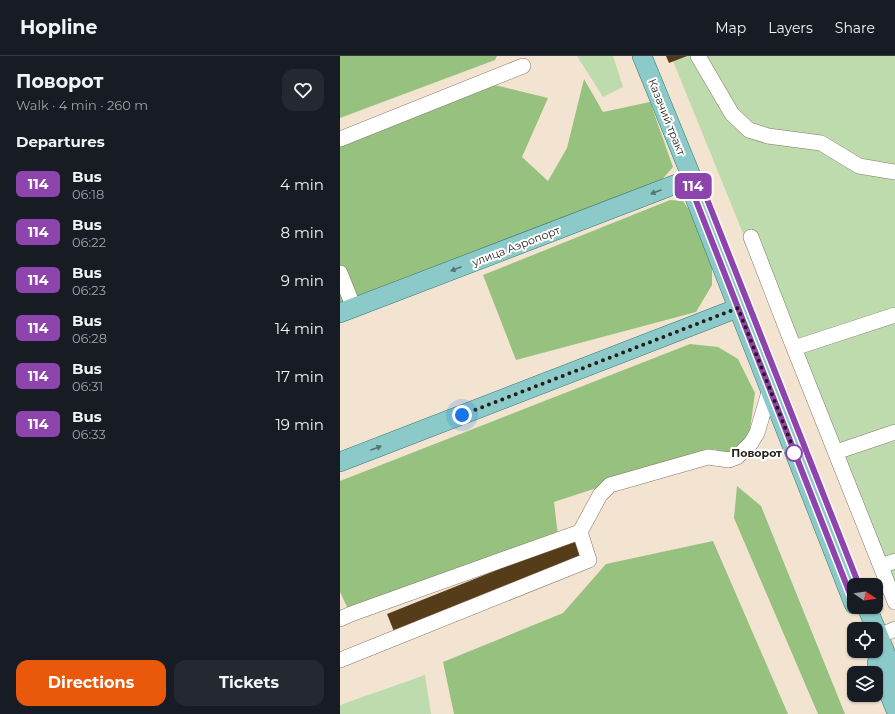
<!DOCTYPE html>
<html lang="en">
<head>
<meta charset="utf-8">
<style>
  body { margin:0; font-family:Montserrat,sans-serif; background:#242831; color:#f1f3f6; height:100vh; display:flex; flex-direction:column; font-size:15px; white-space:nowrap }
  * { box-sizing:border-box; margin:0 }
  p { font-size:13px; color:#9ea1a6 }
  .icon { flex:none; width:22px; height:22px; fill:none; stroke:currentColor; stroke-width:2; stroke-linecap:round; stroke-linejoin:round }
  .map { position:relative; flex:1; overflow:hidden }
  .sheet { display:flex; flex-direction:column; background:#171b24; width:340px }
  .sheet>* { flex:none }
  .badge { padding:0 8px; border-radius:6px; font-size:14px; line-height:26px }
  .needle { width:26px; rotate:103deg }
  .fabs { position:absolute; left:507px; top:522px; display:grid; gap:8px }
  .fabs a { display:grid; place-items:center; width:36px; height:36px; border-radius:8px; background:#171b24; box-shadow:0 1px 3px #0004; font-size:20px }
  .you { position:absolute; width:20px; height:20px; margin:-10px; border:3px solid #fff; border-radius:50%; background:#1a73e8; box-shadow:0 0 0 6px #1a73e833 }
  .map>.badge { position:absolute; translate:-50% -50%; box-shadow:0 0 0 2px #fff }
  h2 { padding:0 16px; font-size:15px; line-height:36px }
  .round { display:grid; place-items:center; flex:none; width:42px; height:42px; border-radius:12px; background:#242831 }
  .overview { display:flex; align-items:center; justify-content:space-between; height:68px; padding:0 16px }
  h1 { font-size:19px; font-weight:700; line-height:30px }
  .action { display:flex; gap:8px; margin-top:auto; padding:8px 16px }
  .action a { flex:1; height:46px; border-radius:12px; background:#ea580c; color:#fff; font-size:16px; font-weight:700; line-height:46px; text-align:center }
  .action a+a { background:#242831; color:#f1f3f6 }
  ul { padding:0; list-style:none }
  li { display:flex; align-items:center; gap:12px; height:48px; padding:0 16px }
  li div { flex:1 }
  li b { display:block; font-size:15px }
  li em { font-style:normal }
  li .badge { min-width:44px; font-weight:700; text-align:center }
  header { display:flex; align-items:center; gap:24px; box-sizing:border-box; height:56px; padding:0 20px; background:#171b24; border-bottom:1px solid #363941 }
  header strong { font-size:19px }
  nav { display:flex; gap:22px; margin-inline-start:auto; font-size:14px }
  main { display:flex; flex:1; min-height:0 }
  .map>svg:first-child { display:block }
  .green { fill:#bddbac }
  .forest { fill:#97c17e }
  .building { fill:#543d18 }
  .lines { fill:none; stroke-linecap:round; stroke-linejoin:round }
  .minor-casing { stroke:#857967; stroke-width:16 }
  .major-casing { stroke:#357673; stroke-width:20 }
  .minor { stroke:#fff; stroke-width:15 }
  .major { stroke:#8bcac8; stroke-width:19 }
  .oneway { fill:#577470 }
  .line-casing { stroke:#fff; stroke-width:9 }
  .line { stroke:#8e44ad; stroke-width:6 }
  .walk { stroke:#231e17; stroke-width:4; stroke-dasharray:0 7.2 }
  .stop-dot { fill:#fff; stroke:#8e44ad; stroke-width:2 }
  .labels { text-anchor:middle; stroke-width:4; stroke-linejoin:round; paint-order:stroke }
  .street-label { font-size:11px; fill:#231e17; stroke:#fff }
  .stop-label { font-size:11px; font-weight:bold; fill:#231e17; stroke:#fff; text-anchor:end }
</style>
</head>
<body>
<header>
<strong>Hopline</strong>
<nav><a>Map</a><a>Layers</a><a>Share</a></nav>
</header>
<main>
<section class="sheet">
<div class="overview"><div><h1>Поворот</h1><p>Walk · 4 min · 260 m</p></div><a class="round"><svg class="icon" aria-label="heart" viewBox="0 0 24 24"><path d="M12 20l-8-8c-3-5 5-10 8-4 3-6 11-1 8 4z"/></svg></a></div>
<h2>Departures</h2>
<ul>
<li><span class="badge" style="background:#8e44ad;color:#fff">114</span><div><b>Bus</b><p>06:18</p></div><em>4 min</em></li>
<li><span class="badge" style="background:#8e44ad;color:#fff">114</span><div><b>Bus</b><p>06:22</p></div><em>8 min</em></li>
<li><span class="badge" style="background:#8e44ad;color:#fff">114</span><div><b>Bus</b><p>06:23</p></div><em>9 min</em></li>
<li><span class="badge" style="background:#8e44ad;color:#fff">114</span><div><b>Bus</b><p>06:28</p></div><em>14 min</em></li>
<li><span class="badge" style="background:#8e44ad;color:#fff">114</span><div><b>Bus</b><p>06:31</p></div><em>17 min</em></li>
<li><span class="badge" style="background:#8e44ad;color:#fff">114</span><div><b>Bus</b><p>06:33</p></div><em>19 min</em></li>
</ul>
<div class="action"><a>Directions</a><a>Tickets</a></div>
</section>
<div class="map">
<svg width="555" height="658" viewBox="0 0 555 658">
  <rect width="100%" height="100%" fill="#f2e4d0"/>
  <path class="green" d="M237,0H273L283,31L263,41Z
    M331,0H555V552Z
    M85,619L91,658H0V649Z"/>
  <path class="forest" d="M0,0H157L155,4L0,62Z
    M244,23L263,56L310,46L333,111L320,126L0,248V89L155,29L208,42L182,101L208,125L227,92Z
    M330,144L343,145L349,154L372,202V229L356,256L176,304L143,219Z
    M350,288L378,291L398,303L415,337L409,381L400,394L381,402L375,393L214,446L218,480L10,557L0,536V425Z
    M397,430L421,450L505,658H478L394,462Z
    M373,485L448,658H114L103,606L223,557L266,508Z"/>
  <path class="building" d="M326,0H347L329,7Z
    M234,483L242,503L55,578L47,558Z"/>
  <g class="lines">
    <defs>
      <path id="minor" d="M358,0L392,58L409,74L428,80L481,87L519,110L555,116
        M0,83L183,10
        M411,181L454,292L555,546
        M0,217L14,252
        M454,292L555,259
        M496,396L555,376
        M541,510L555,505
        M0,563L11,558L240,476L260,439L270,429L368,401L389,404L397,401L411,387L417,377L430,333
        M539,580L555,573
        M0,604L249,504L240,476"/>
      <path id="major" d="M302,0L352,122L355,142L514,548
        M0,257L352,122
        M0,406L398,252
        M527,551L555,621
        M537,607L555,652"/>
    </defs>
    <use href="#minor" class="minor-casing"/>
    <use href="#major" class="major-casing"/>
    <use href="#minor" class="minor"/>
    <use href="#major" class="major"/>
  </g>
  <defs><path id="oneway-solid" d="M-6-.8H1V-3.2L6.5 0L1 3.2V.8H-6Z"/></defs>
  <g class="oneway">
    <use href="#oneway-solid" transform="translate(316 136) rotate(159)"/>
    <use href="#oneway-solid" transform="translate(116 213) rotate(159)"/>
    <use href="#oneway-solid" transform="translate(36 392) rotate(-21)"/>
  </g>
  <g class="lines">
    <defs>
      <path id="line" d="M514,548L355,142L352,122L365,138L519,529"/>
    </defs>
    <use href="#line" class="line-casing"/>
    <use href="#line" class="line"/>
    <path class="walk" d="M122,359L398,252L457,402L454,397"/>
  </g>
  <circle class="stop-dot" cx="454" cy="397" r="8"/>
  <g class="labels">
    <g class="street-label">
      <text transform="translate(327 61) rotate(68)" y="4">Казачий тракт</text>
      <text transform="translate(176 190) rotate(-21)" y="4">улица Аэропорт</text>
    </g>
    <g class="stop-label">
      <text x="442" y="401">Поворот</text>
    </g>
  </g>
</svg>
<div class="fabs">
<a><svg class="needle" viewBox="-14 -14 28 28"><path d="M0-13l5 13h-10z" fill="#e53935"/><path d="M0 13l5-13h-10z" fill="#9ea1a6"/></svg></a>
<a><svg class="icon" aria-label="locate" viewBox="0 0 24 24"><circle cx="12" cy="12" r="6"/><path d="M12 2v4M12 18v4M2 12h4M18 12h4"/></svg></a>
<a><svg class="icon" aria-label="layers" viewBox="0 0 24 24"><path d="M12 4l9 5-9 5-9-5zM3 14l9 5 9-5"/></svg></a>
</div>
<div class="you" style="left:122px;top:359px"></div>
<b class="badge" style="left:353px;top:130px;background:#8e44ad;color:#fff">114</b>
</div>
</main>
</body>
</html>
